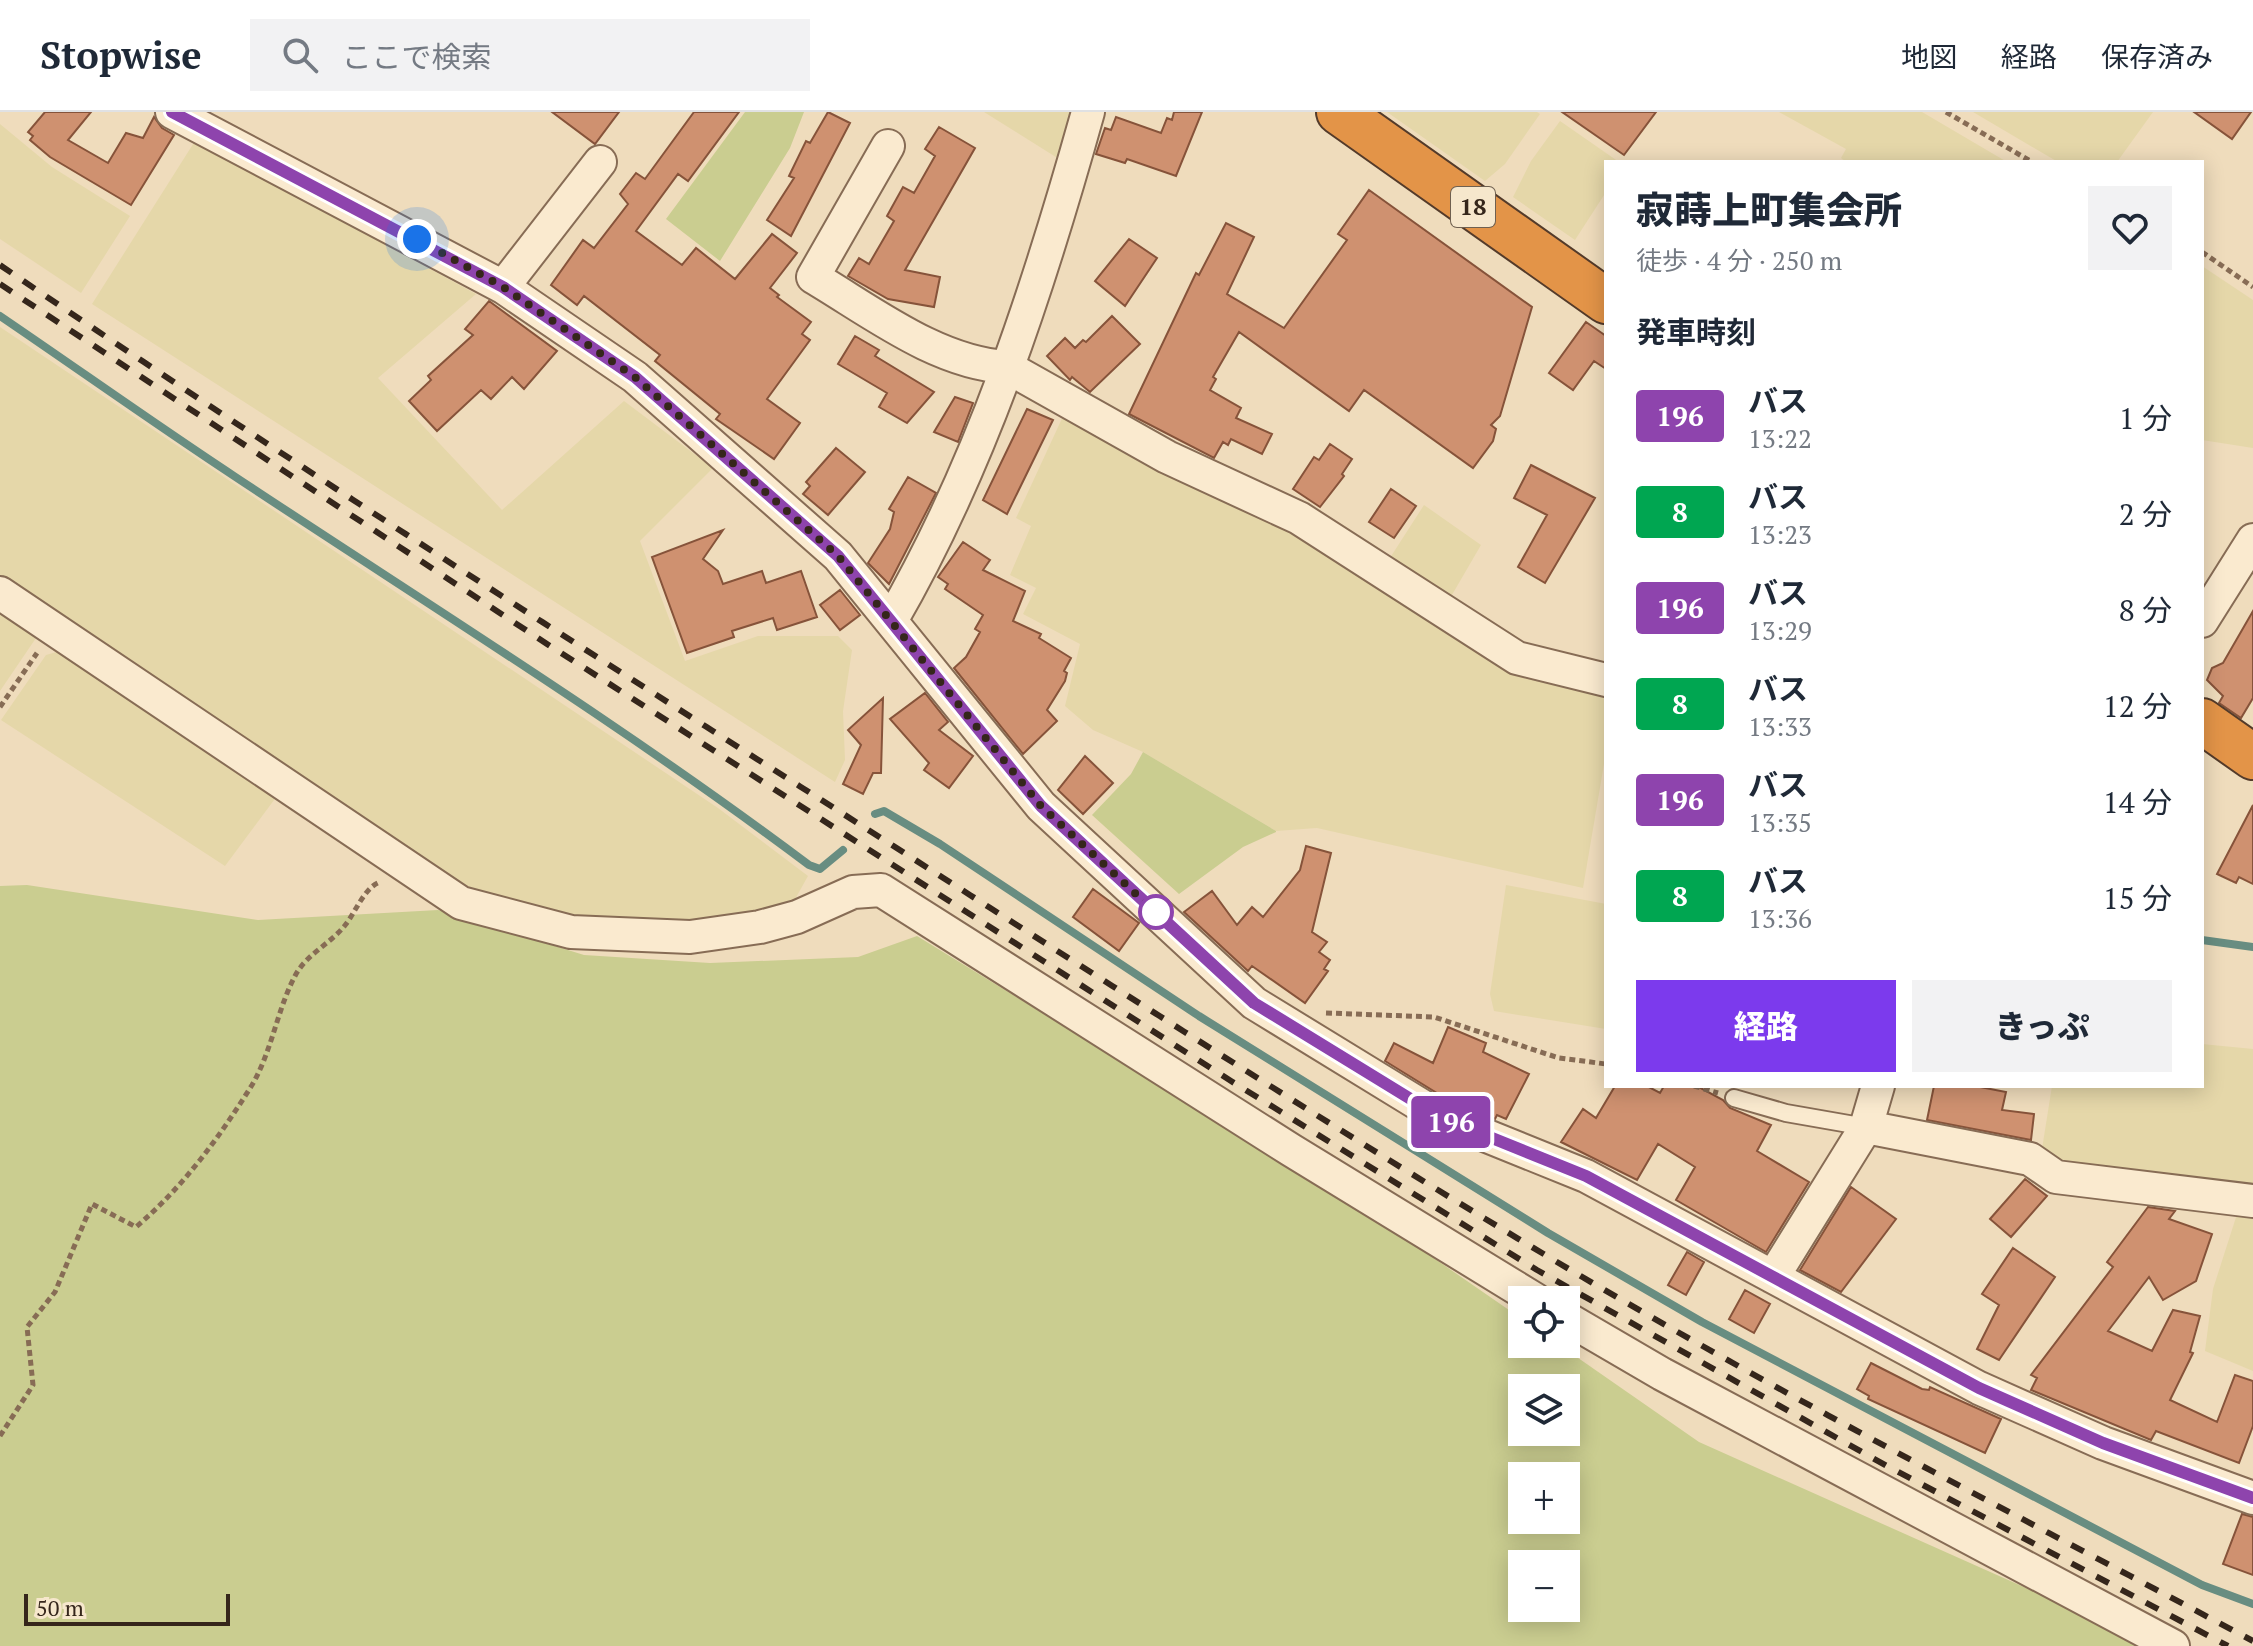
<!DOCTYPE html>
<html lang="ja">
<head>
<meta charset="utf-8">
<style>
  body { margin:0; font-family:"PT Serif","Noto Sans JP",serif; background:#f2f2f3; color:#1f2937; height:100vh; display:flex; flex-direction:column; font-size:30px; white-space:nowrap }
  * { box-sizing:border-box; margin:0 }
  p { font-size:26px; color:#747a83 }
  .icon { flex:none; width:44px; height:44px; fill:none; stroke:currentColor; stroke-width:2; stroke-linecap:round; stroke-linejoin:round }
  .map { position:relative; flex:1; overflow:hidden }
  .details { position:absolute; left:1604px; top:48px; width:600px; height:928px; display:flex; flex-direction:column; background:#fff; border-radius:0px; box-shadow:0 4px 20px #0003 }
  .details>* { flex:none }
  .badge { padding:0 16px; border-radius:6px; font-size:28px; line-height:52px }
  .tools { position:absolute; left:1508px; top:1174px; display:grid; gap:16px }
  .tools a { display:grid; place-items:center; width:72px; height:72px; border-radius:0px; background:#fff; box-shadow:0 4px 20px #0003; font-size:40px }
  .scale { position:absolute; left:24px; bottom:20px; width:206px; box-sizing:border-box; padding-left:8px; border:4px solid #35261b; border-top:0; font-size:22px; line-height:28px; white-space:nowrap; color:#35261b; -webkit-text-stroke:6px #f6e7cc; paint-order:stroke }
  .you { position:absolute; width:40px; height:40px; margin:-20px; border:6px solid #fff; border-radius:50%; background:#1a73e8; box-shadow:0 0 0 12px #1a73e833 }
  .map>.badge { position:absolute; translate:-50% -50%; box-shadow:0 0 0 4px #fff }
  h2 { padding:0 32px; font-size:30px; line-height:72px }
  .round { display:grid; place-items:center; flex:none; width:84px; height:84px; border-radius:0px; background:#f2f2f3 }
  .summary { display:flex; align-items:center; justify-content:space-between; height:136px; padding:0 32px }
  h1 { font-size:38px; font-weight:800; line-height:60px }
  .cta { display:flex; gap:16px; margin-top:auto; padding:16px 32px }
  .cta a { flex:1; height:92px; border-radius:0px; background:#7c3aed; color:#fff; font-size:32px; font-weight:800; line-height:92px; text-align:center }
  .cta a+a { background:#f2f2f3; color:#1f2937 }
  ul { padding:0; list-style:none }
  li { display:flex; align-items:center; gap:24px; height:96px; padding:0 32px }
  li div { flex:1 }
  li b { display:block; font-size:30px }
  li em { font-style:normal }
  li .badge { min-width:88px; font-weight:700; text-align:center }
  header { display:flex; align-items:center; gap:48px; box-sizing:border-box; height:112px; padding:0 40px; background:#fff; border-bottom:2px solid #e0e1e3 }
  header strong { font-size:38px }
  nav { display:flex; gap:44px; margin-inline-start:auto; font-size:28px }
  .search { width:560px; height:72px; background:#f2f2f3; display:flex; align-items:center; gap:20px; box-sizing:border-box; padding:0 28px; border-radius:0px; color:#747a83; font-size:30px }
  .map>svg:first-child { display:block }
  .farmland { fill:#e5d7a9 }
  .green { fill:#cacd90; fill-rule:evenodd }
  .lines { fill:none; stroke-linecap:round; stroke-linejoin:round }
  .stream { stroke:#688d81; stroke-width:8 }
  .building { fill:#cf9170; stroke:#86533a; stroke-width:2 }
  .lane-casing { stroke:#876c55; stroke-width:20 }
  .street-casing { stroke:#876c55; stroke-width:36 }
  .highway-casing { stroke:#543b2a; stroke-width:48 }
  .path { stroke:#876c55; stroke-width:5; stroke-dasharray:6 4; stroke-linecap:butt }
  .lane { stroke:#faeacf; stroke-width:16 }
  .street { stroke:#faeacf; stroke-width:32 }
  .highway { stroke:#e39448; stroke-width:44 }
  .rail { stroke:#35261b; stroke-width:6; stroke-dasharray:14 14; stroke-linecap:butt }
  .line-casing { stroke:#fff; stroke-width:18 }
  .line { stroke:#8e44ad; stroke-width:12 }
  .walk { stroke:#35261b; stroke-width:8; stroke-dasharray:0 14.4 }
  .stop-dot { fill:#fff; stroke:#8e44ad; stroke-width:4 }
  .labels { text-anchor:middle; stroke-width:6; stroke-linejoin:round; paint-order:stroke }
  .shield { fill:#f6e7cc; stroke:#6f6050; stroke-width:2 }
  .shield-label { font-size:24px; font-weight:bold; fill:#35261b }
</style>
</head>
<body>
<header>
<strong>Stopwise</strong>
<div class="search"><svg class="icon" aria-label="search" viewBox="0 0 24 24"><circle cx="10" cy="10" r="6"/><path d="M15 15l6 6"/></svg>ここで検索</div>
<nav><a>地図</a><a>経路</a><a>保存済み</a></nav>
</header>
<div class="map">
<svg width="2253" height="1534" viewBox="0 0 2253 1534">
  <rect width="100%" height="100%" fill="#efdcbc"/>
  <path class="farmland" d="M984,0H1072L1059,47Z
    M1387,0H1537L1540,2L1505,52L1485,69Z
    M1779,0H1922L2007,50H1846L1841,46L1846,37Z
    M1973,0H2153L2117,50H2058Z
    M1560,9L1619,50H1606V80L1575,128L1513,85L1531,49Z
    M0,12L52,55L130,104L81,181L0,127Z
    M195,29L476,182L378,266L502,398L624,289L713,356L640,429L685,549L758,524H838L852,538L843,599L845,648L835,670L92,192Z
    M2202,154L2253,188V336L2202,328Z
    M0,215L718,696L808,764L794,789L758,800L690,808L579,805L467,778L0,463Z
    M1065,300L1606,578V640L1583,776L1317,716L1276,719L1143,640L1093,618L1065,594L1080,532L1023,502L1036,476L1010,463L1031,414L1016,406Z
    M1424,393L1481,433L1449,488L1388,449Z
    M0,501L36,526L0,579Z
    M60,539L277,684L225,754L1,608L46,543Z
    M1506,773L1606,792V917L1494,899L1490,882Z
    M2202,932L2253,937V1077L2061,1052L2042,1037L2052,974H2202Z
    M2238,1099H2253V1259L2205,1239L2213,1177Z"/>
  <path class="green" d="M745,0H804L790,36L720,149L666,107Z
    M1143,640L1276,719V720L1243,735L1179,782L1092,703L1131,662Z
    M27,773L258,808L438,798L584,843L710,851L858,845L917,824L1370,1102L1522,1207V1232H1558L1699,1330L2156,1534H0V774ZM1522,1276H1566V1320H1522ZM1522,1364H1566V1408H1522ZM1522,1452H1566V1496H1522Z"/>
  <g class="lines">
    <path class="stream" d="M0,204C78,257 155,312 234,364C427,492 624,614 809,753L820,757L843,738
      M875,702L884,699L940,732L1199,904L1548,1121L1702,1210L2202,1473L2253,1492
      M2202,828L2253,835"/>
  </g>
  <path class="building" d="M45,0H91L68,28L108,51L126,21L143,26L154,5L162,16L174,23L131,93L50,45L30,28L33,24L28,20Z
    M552,0H619L595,32Z
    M694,0H739L688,69L678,62L636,119L682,153L696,136L735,167L772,122L797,141L770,176L779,183L777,185L811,210L802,222L810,228L767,287L800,311L774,347L716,307L720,302L655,249L660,243L584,184L577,193L551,173L583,128L594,136L628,92L620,82L636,61L645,67Z
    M828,0L850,11L791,124L767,108L794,66L789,64L806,29L810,31Z
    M1174,0H1202L1176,64L1127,47L1125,51L1096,42L1105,16L1111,18L1116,5L1161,21L1167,6L1172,8Z
    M1562,0H1656L1624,43Z
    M2194,0H2251L2232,27Z
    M939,15L975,36L905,158L940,165L934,195L888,187L848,164L859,146L869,152L894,109L887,104L903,75L914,81L935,44L925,37Z
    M1369,78L1532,195L1500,304L1491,313L1496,317L1493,329L1473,356L1364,278L1349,299L1239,220L1213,265L1216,267L1210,278L1241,296L1236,306L1272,322L1262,342L1231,327L1228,333L1223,330L1214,346L1129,302L1196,161L1199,163L1226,111L1254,125L1227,182L1284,216L1347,128L1338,122Z
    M1129,127L1157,146L1125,194L1095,169Z
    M489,189L557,239L524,277L512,265L491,287L481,278L437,319L409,289L431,268L428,264L473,223L465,217Z
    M1112,204L1140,232L1090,280L1072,265L1070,268L1047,244L1065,226L1075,236L1083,228L1086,230Z
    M1586,210L1606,224V257L1594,249L1573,278L1549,261Z
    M855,224L879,238L875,244L934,280L907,311L879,295L887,281L838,252Z
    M955,285L973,291L958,330L934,320Z
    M1027,297L1053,308L1007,402L983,388Z
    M1330,332L1352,347L1342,362L1344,364L1320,395L1293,377L1314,345L1319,348Z
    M836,336L865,360L828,403L803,382L810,374L806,370Z
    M1531,353L1595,386L1545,471L1518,455L1547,403L1514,386Z
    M908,365L936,381L889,472L868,451L890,417L894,400L889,397Z
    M1391,377L1416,394L1394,426L1369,410Z
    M723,418L703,447L718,459L723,472L762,459L766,471L801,459L817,505L777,518L773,506L732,519L734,525L687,541L652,445Z
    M963,430L990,448L983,458L1025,479L1013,509L1041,522L1039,526L1071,546L1064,559L1067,561L1065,569L1047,598L1057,609L1023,642L954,556L966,545L980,520L975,517L983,503L945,477L948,472L938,465Z
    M840,478L860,503L840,518L820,493Z
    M2253,499V586L2241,606L2219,591L2223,584L2207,568L2212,556L2223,551Z
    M925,581L948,610L939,618L973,644L949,676L924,658L929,651L890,607Z
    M883,586L881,661H873L863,682L843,672L861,633L848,618Z
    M1085,644L1113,671L1083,702L1058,678Z
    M2253,693V772L2239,765L2236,771L2217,762Z
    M1306,734L1331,741L1312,820L1327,830L1319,840L1330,848L1324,857L1328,859L1305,891L1252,854L1248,859L1184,800L1212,779L1237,813L1252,795L1263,805L1300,758Z
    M1093,777L1139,811L1119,839L1073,805Z
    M1448,915L1486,931L1483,940L1529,962L1506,1007L1497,1003L1495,1007L1445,986L1385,949L1394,931L1433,951Z
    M1615,974H1647L1660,981L1664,974H1697L1723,988L1730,996L1771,1013L1757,1039L1809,1070L1766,1140L1676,1088L1695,1055L1658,1032L1637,1068L1561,1030L1583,997L1596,1006Z
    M1934,974H1975L2006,980L2002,998L2034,1002L2031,1028L1927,1008Z
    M2025,1067L2047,1084L2011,1125L1990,1107Z
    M1851,1075L1896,1107L1841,1180L1800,1158Z
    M2148,1095L2175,1099L2169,1107L2212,1122L2196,1169L2163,1188L2149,1165L2108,1219L2152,1239L2173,1198L2200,1204L2190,1240L2193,1241L2170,1288L2217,1310L2235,1263L2253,1269V1314L2239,1351L2156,1319L2151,1328L2031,1278L2037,1266L2031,1263L2113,1155L2107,1150Z
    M2013,1136L2055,1165L1999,1248L1977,1237L1999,1193L1982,1182Z
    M1687,1140L1704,1150L1686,1183L1668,1173Z
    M1745,1178L1770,1192L1754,1221L1729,1207Z
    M1871,1251L1922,1277L1929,1278L1930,1275L2001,1307L1985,1341L1868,1287L1869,1284L1857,1277Z
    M2242,1402L2253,1405V1463L2223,1452Z"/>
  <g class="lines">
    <defs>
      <path id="lane" d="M1734,986L1786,1001L1866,1015"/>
      <path id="street" d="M172,0L503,175L635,265L838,444L1041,694L1254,891L1440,1005L1586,1064L1979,1276L2103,1331L2253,1386
        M888,34L813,165C872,200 937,251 1007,255L1167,345L1299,406L1517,546L1606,568
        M503,175L600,50
        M0,481L461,791L571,820L690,825L760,815L797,805L853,780L881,778L1291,1038L1536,1188
        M891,509C982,352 1039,175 1088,0
        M2202,509L2253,428
        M1866,1015L2030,1047L2056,1065L2253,1089
        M1773,1165L1866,1015L1878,974
        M1566,1206L1662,1262L2173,1534"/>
      <path id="highway" d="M1339,0L1606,189
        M2202,609L2253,645"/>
    </defs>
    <use href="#lane" class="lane-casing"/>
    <use href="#street" class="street-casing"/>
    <use href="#highway" class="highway-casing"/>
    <path class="path" d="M1946,0L2032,50
      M2202,140L2253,175
      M0,595L37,541
      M1326,901L1434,905L1559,946L1606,952
      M1694,974L1718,981
      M0,1324L33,1273L27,1215L55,1180L92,1092L136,1115C184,1074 219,1026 252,973C272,939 277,898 295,864C306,842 332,831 346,812C356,799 365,775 380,770"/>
    <use href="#lane" class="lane"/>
    <use href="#street" class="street"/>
    <use href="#highway" class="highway"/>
    <path class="rail" d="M0,153C274,340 554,518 834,696C1069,846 1303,998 1542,1141C1774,1280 2015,1402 2253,1529
      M0,172L547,532L1231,969L1537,1158L1887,1354L2228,1534"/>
  </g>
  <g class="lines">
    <defs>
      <path id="line" d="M172,0L503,175L635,265L838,444L1041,694L1254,891L1440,1005L1586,1064L1979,1276L2103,1331L2253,1386"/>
    </defs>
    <use href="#line" class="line-casing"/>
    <use href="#line" class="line"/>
    <path class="walk" d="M417,127L503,175L635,265L838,444L1041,694L1163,807L1156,800"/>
  </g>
  <circle class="stop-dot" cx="1156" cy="800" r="16"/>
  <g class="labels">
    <rect class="shield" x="1451" y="75" width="44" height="40" rx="6"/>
    <g class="shield-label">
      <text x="1473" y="103">18</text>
    </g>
  </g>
</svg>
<div class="tools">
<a><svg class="icon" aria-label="locate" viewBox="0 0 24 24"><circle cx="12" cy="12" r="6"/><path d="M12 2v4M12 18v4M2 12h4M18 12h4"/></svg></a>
<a><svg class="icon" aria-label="layers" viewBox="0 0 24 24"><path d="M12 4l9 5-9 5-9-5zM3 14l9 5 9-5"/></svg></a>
<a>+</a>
<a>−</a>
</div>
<div class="scale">50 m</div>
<div class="you" style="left:417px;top:127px"></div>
<b class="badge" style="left:1451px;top:1010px;background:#8e44ad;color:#fff">196</b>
<section class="details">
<div class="summary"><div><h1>寂蒔上町集会所</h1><p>徒歩 · 4 分 · 250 m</p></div><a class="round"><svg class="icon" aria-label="heart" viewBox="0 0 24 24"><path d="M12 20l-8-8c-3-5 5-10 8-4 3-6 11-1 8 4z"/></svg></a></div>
<h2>発車時刻</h2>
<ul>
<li><span class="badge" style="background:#8e44ad;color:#fff">196</span><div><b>バス</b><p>13:22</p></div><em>1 分</em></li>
<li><span class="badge" style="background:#00a651;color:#fff">8</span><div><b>バス</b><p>13:23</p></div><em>2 分</em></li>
<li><span class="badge" style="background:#8e44ad;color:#fff">196</span><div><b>バス</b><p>13:29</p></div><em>8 分</em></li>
<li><span class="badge" style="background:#00a651;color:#fff">8</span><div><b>バス</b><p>13:33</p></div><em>12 分</em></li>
<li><span class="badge" style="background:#8e44ad;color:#fff">196</span><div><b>バス</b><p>13:35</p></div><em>14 分</em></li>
<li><span class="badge" style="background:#00a651;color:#fff">8</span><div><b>バス</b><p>13:36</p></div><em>15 分</em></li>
</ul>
<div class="cta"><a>経路</a><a>きっぷ</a></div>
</section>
</div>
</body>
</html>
